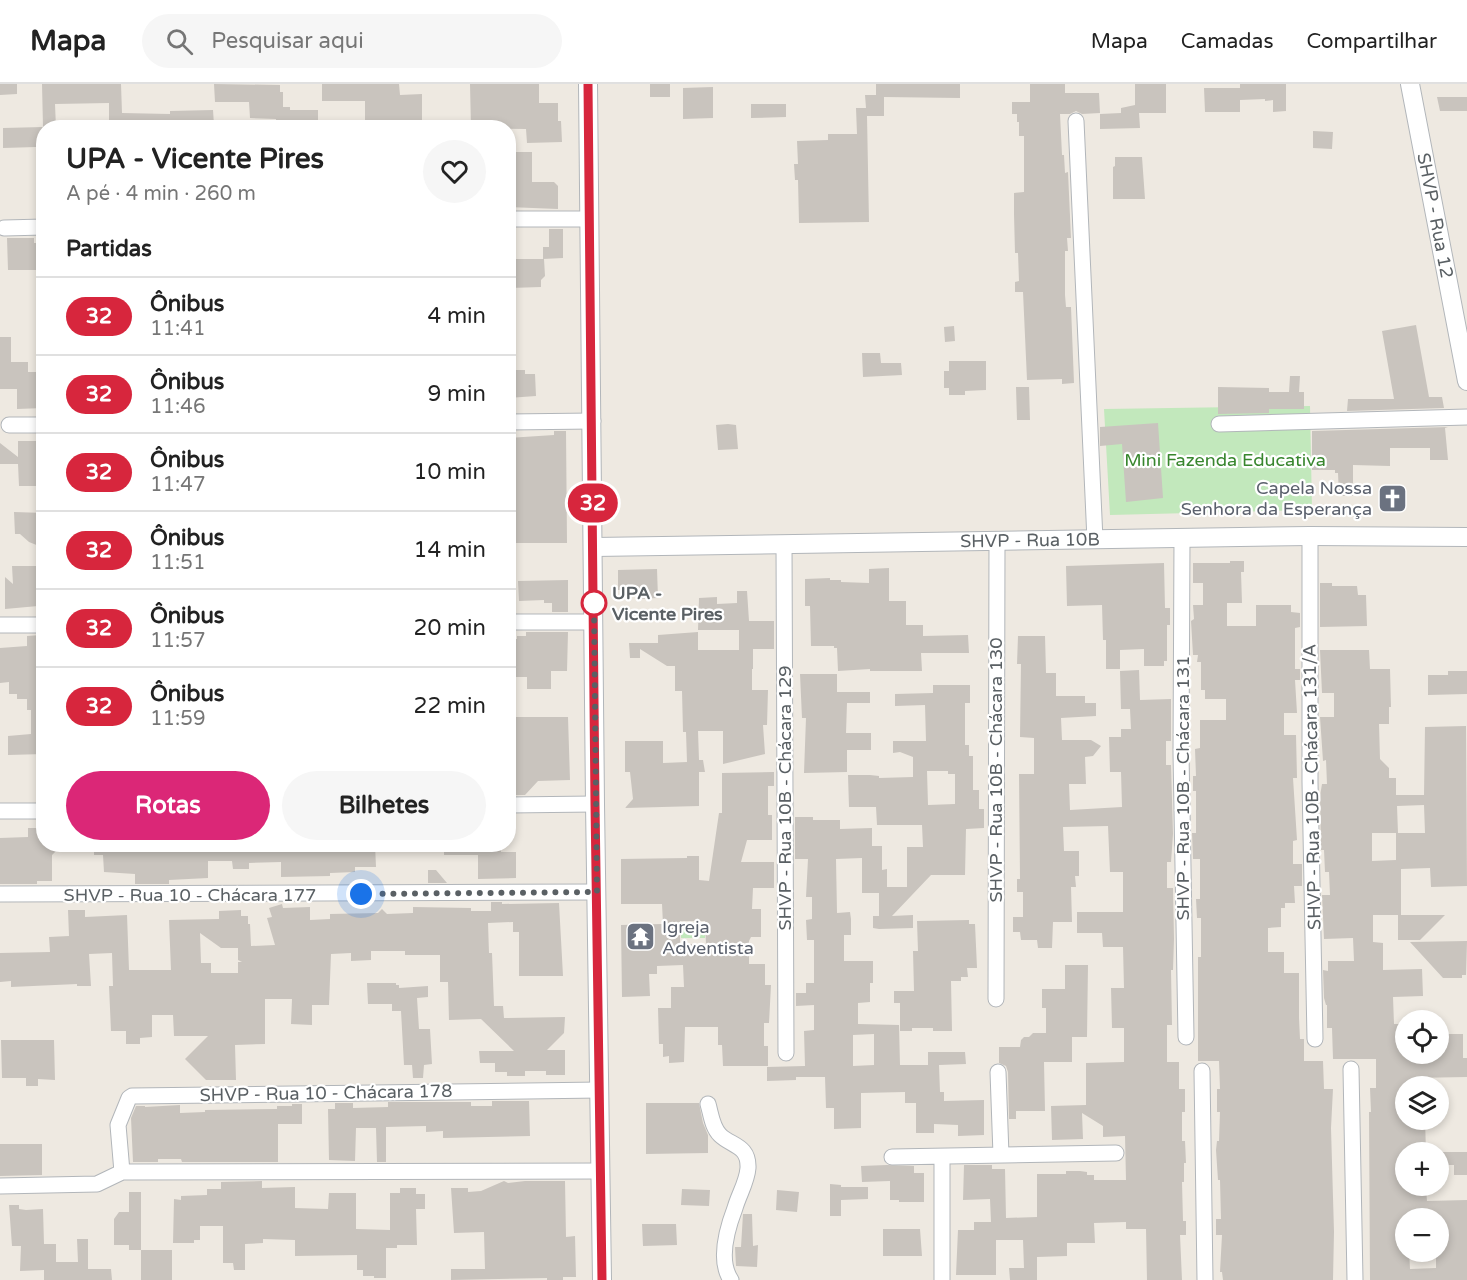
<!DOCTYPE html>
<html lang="pt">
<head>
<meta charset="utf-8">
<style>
  body { margin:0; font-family:"Varela Round",sans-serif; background:#f6f6f6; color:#222; height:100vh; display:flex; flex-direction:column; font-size:22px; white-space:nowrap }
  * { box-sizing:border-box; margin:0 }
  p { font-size:20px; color:#767676 }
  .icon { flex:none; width:33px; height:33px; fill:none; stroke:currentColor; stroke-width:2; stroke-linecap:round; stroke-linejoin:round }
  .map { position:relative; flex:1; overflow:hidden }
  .details { position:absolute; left:36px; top:36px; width:480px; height:732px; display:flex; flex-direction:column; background:#fff; border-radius:24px; box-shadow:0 3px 9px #0003 }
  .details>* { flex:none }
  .badge { padding:0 12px; border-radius:20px; font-size:21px; line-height:39px }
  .tools { position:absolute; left:1395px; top:926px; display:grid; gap:12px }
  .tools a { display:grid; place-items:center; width:54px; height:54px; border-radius:50%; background:#fff; box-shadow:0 3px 9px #0003; font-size:30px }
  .you { position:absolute; width:30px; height:30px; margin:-15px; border:4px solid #fff; border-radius:50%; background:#1a73e8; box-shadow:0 0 0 9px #1a73e833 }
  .map>.badge { position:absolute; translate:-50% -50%; box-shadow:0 0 0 3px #fff }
  h2 { padding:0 30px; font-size:22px; line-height:54px }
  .round { display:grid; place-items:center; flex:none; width:63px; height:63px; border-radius:32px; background:#f6f6f6 }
  .summary { display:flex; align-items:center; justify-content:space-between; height:102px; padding:0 30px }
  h1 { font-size:28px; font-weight:700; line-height:45px }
  .primary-button { display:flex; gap:12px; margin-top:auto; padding:12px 30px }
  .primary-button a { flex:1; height:69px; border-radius:36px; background:#db2777; color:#fff; font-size:24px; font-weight:700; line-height:69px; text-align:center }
  .primary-button a+a { background:#f6f6f6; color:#222 }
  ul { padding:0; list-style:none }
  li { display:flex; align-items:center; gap:18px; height:78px; padding:0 30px; border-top:2px solid #e0e0e0 }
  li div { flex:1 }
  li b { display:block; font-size:22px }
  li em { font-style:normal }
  li .badge { min-width:66px; font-weight:700; text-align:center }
  header { display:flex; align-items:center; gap:36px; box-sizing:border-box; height:84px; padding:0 30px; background:#fff; border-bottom:2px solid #e0e0e0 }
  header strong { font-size:28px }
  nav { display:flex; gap:33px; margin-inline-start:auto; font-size:21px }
  .search { width:420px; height:54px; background:#f6f6f6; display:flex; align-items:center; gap:15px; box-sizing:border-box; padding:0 21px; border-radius:33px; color:#767676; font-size:22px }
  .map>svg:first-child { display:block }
  .green { fill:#c2e8bc }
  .building { fill:#c9c4be; fill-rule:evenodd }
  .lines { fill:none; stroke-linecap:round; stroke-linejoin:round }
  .minor-casing { stroke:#b2b6ba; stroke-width:17 }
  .tertiary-casing { stroke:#b2b6ba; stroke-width:20 }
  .minor { stroke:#fff; stroke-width:15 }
  .tertiary { stroke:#fff; stroke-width:18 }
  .line-casing { stroke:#fff; stroke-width:14 }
  .line { stroke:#d7263d; stroke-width:9 }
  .walk { stroke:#5a6064; stroke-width:6; stroke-dasharray:0 10.8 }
  .stop-dot { fill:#fff; stroke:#d7263d; stroke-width:3 }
  .labels { text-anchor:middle; stroke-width:4.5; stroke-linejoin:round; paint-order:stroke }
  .street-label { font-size:18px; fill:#5a6064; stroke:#fff }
  .park-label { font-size:18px; fill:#38862e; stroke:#fff }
  .worship-label { font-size:18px; fill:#5b616d; stroke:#fff; text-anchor:end }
  .stop-label { font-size:18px; font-weight:bold; fill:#5a6064; stroke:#fff; text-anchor:start }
</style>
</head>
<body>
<header>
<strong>Mapa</strong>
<div class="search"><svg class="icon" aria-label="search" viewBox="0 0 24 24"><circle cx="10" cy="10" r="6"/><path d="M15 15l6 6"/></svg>Pesquisar aqui</div>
<nav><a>Mapa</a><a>Camadas</a><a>Compartilhar</a></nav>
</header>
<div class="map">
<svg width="1467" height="1196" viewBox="0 0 1467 1196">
  <rect width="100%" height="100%" fill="#eee9e1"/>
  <path class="green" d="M1310,322L1312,426L1110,431L1104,325Z
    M681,840H705V854H681Z"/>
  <path class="building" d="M0,0H17V10L0,11Z
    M42,0H121L122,29L170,30V27L213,26L214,41L109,44V19L55,20L56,44H44V60L36,61V63L3,64V44L43,43Z
    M214,0L280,1V8H283V23H290V26H318V44H282V40H276V35L250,34L249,18H215Z
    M322,0H399L400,11L422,10V44H387V38L365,39V17H322Z
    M470,0H539V19H558V37H561L562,58L527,59L526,45L471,44Z
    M650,0H670V13H650Z
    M876,0H960V14L884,13V32H867L869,138L799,139L798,96H795L794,80H798L797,57L828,56V50H857L856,24H866L865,11H876Z
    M1030,0H1065V9H1099L1100,29L1082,30L1076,27L1070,30H1060L1062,71H1064L1065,89L1068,88L1071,154H1067L1068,167H1065V211L1066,223H1071L1074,299L1062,300V295L1027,296L1023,208H1015V198L1019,197L1018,169H1015L1014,130V109L1024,108V52H1019V38H1017V30H1012V18H1030Z
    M1135,0H1166V29H1139L1140,44L1100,45V30L1121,29V24L1135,21Z
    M1240,0H1286V27L1273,28V16L1265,17V15L1240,16V28H1205L1204,4H1240Z
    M713,3V34L683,35V4Z
    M1437,13H1467V27H1440Z
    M751,20H786V33L751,34Z
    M1313,47L1333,48L1332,65L1313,64Z
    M508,68H532V98H554L558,102V125L508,123Z
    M1115,73H1142L1145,115H1113V83L1115,82Z
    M549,145H563V174L543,175V163H549Z
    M7,154H34V159H44V186H8Z
    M508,175H544L545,192L541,196V203L510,204L508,202Z
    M1416,241L1429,313H1442L1444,324L1347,327L1348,315H1394L1382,247Z
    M954,242L955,257L945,258L944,243Z
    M0,253H11V278H28V288H44V324L17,325V305H0Z
    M862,269H880L881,279H901L902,291L863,293Z
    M949,277H986V306L965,307V311H949V304H944V287H949Z
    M508,286H525V290H535L536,312L508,314Z
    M1290,292H1300L1299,308H1304V325H1269V329L1218,330V303L1269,304V308H1289Z
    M1016,303H1029L1030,336H1017Z
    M1158,339L1163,414L1126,418L1122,360L1100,362V343Z
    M728,340L736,341L738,365L718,366L716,341Z
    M1448,343L1445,344L1448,376H1430V364H1390V382L1353,381V412H1339L1338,389H1335V386H1312V347Z
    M554,347H566L567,459H508V354L554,351Z
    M18,357H44V402H19L18,380H0V359L18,373Z
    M14,428L44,429V464L29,458L20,450H15Z
    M1230,477H1244V488H1241L1242,519H1227V542H1256V521H1291V528L1300,529V543L1295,544V585H1300V596H1295L1297,629H1284V651H1296L1297,694H1293L1297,756L1293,757V780H1302V802H1294L1295,819H1285V824H1281V843L1268,844V868H1284V889H1299V934L1300,955H1304V977H1323L1324,1005H1333L1331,1044L1334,1148L1333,1196H1223L1222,1188H1220L1222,1151H1216V1135H1221L1220,1096H1218L1216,1066L1217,1057H1219L1220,1028H1217V1005H1220L1219,977H1198V873H1201V834H1197L1196,815H1200V775H1193L1192,749H1196V707H1193V692H1196L1195,665L1200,664V636H1226V615H1205V606H1201V578H1197L1198,571H1193L1191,537L1194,535L1193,521H1203V499H1193V479H1230Z
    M1164,479L1165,524H1170V541H1167V577H1164V582H1144V565L1120,566V585H1106V556H1103L1102,521L1067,522L1066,482Z
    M12,482H44V519L38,520V522L5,525V493L13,500Z
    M889,484V517H906V541H923V552L968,551L969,569H921L922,587H870V585L838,587L837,564H834V562H811L810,522H805V495L830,494V496H841V498L869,499V485Z
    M657,485L658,514L638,515V505L618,506V486Z
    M568,496V528H552V519H544V516L519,517L518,497Z
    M1320,499H1332V502H1357L1358,511H1366L1367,542L1320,543Z
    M737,507H747L749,537H774V565H753V585H752V606H768L767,641H763L765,670L723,680V647H698L699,676H703L705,688H699V722L625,724L633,715L630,688H625V657H663V679L687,678L686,648H683L682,607H675V582H667L640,565V574H630L629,559H658V551L698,548V566H739V546H698L699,514L717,513V520L737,519Z
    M526,548H568L567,587H551V605H527V593H508V555H517V552H526Z
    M41,551V561H44V670L8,671V652L31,650V626H27V615H17V610H9V598L0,599V564L27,562V552Z
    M1018,552H1045L1046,589H1056V612H1085V619H1096V632L1061,634L1062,656H1091L1101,662L1093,672L1085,673L1086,700H1069L1070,726L1122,723L1121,688H1110L1109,653H1121V645H1131L1130,625H1121L1120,587L1139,586L1140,616L1171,615V657H1166V681H1171L1173,750L1171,778H1167V804H1173L1174,855L1173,886H1171L1172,941H1167V978H1179V1005H1185V1028H1182V1057H1185L1186,1079H1184V1098H1182L1183,1137H1186V1151H1180L1182,1196H1147L1146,1145H1126V1138L1094,1139L1095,1159H1067V1172L1037,1173V1196H1010L1009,1184H1024L1023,1156H996V1191H956L958,1146H974V1138H991L990,1115L963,1116L964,1081H992V1085H1005L1006,1134L1037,1133V1090H1066V1087H1080L1087,1088V1091H1094V1096H1126L1125,1052L1103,1053V1042L1082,1029L1083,1055L1052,1056L1051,1022L1086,1021V979L1124,978V944H1112L1111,904H1124L1123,863H1103L1102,849H1077V828H1123V788H1110L1108,742L1063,743L1064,767H1079V792H1075L1076,803H1071L1072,838H1053L1052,864H1038L1037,856H1021L1020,848H1013V833H1023V808H1017V795H1020L1019,690H1034V654L1020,653L1021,580H1017Z
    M1320,566H1369L1370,585H1390L1391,623H1389V640H1379L1380,675L1389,684V694H1396V711H1424L1425,643L1466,642L1467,802L1431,803L1430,784L1401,785V831H1373V858L1383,859V886L1422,885L1423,912L1393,913L1394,940H1406V969H1438V958H1441V950H1463V974H1467V993L1412,994V998L1406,997V1035H1425L1426,1068H1406V1101H1408V1104L1426,1103L1427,1117L1467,1116V1196H1370L1369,1028H1371L1370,1004H1376V975H1333L1332,944H1327V921H1326L1324,914L1323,886L1328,887V877H1354L1353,854L1324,855L1322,811H1330L1329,788H1325L1324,766H1321L1320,712L1322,700H1327L1326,676L1323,677L1320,633H1334V609H1322ZM1424,721L1425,749H1396H1398L1397,722ZM1372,749H1396V776L1372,777ZM1406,1134H1438V1167H1436V1184L1410,1185L1409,1167H1406Z
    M1448,587H1467V610L1428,611V591H1448Z
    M800,590H837V608H870V619H847L846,649H871V666H847V688L804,689L806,634H802Z
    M933,601H970V619H965V661H969V672H973V706H979V725H984V744L966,745L965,791H931L892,832L913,831V844L879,845L873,844V832H879V809H862V774L836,775L837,829L850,828L851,835V851H844V877H873V899H870V918L858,919V940L899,941L900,981H928V968H965L966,980L939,981L940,1008H944V1017L984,1016V1051L958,1052V1041L934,1040V1049H916V1019H905V1008L861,1009V1044L834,1045V1024H826L825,993H796V996L767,997V983L805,982L804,947L814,946V921L796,922V909H806V899H814V856H807L806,836L812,835V813H806L808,775H795V733H813V736H840V745L872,744V762H882V786L887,785V803H907V763H923L922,741H877L876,723H849L848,691H870L879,692V694L913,693V673L900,668L893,669V657H926L925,621L895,622V610L933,609ZM927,687H948V690H955V720L928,721ZM874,950V981L853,982V951Z
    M508,633H568L570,696L538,697L525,711H508Z
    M774,688V702H768V731H772V756H747L741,778H774V804H753L752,825H761V853H751L749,857V880H765V901H771L769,939H764V962H768V982H723L722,961H718V943H685L684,978L669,979V972L663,973V960H659L658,924H671V903H684L683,881L657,882V890H649L650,912L622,913L621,841L663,840L662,820H621V775L687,774V772H699V796L709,797L719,729H722V689ZM680,837H705L706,860H680Z
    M28,744H44V760H63L52,771V797H37V800H0V754L28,753Z
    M94,760H147V767H184L186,760H375L376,783H355V788L330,789V792L281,793V778L249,779V785H233L232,777H208V794L169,796V800H135V790L104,788L103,771H94Z
    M444,760H501V768H516V794L478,795V771H444Z
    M428,786H436L447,799H428Z
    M491,818H502V820L559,819L563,892H519V848H513V838L488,839L489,869H492L494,922H503L504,934L565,933L564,949L547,966H565V991H546V987H525V992H507V988H495V979H480L479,967H514L481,935L449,936L448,898H440V871H405V867H371V876L351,877V869L331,870L329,921H312V941L291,940L292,915H265V960L235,961L236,996H206L185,975L208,952H174L173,931H152V953L140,954V960H126V947H111L109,902H113L112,869L89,870L91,902H77V900L11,903V897L0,898V869L50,868L49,853L69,852L68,826H85V833L127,831L129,886H171L169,836L219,835V827L241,826V832H248V840H250L251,862L275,861L267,834L272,833L269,824L282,820L283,824L310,823V836L330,835V830L378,829L382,825L387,830L413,829V823L471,824V827H491ZM200,849L221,864H238V876L242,878H238V889H211V879H201Z
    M1398,831H1445L1420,856H1398Z
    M969,836V840H975L977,884H967L968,893H961V897H951L952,947H933V944H912V947H900V919H894V907H914L913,867H918L917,837Z
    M1467,857L1466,891H1462V894H1443L1410,858Z
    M1065,881H1088L1087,953H1072V978H1044L1045,1027H1016V1035H1009L1008,988L1006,982L999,979V963H1020L1021,956L1024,953H1029L1033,949H1046V924H1042V905H1065Z
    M367,899H396V901H399V904L428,902V913L417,914L419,945H430L432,980L424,981L423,994H413L412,981H404L401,927H392V920H368Z
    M1,956H54L55,996L38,995V1002H26V994H2Z
    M492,1017H529L530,1052L443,1054V1047L426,1048V1042L386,1043V1078H377L376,1044H356L355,1077L329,1076L328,1025H335V1019H353V1024L388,1023V1018H471V1022H492Z
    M646,1019H699L703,1039L708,1051V1069L646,1070Z
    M292,1020H302V1040H278V1078H182L181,1075H158V1078H133L131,1034L136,1022H145V1023L180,1021V1029L205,1028V1026L277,1025V1022H292Z
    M0,1060H42V1091L0,1092Z
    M1438,1068H1467V1091H1454V1081H1438Z
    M887,1081L914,1082V1089H924V1118H899V1116H890V1097L862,1098L861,1082Z
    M262,1097V1104L295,1103V1124L328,1125L329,1109H356V1145L390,1146V1109H400V1104H416V1110H425V1125H416L417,1161H397V1164H386V1194H374V1192H363V1186H357V1171L295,1172V1156L263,1155V1159L245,1160V1186H234L233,1179H223V1142H200V1156H194V1159H173L174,1115L181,1116V1112L207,1111V1105H221V1098Z
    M504,1097L508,1099L525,1097H565L566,1153L575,1152L576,1193H563V1196H547V1194L451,1196V1185H485L484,1148L454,1149L451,1104H468V1108L481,1107Z
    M830,1100L841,1101V1103H868V1115L841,1116V1132H830Z
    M682,1105L710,1106L709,1122L681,1121Z
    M777,1106L799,1108L797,1128L776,1126Z
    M129,1108H141V1166H129V1161H114V1135L119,1128H129Z
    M9,1121H19V1125L26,1126L43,1125L44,1160H56V1178H78L77,1155H88V1185H111L112,1196H44V1186L20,1187L21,1162H12Z
    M743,1130H752L753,1162L758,1161L757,1183L736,1182L735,1163H741Z
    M642,1140H676L677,1161L643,1162Z
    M883,1145H920L922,1172H883Z
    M141,1166H172V1196H141Z"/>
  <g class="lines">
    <defs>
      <path id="minor" d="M1076,37L1095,456
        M508,135H590
        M4,144L44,143
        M508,338L593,337
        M1219,340L1467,333
        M9,341H44
        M1310,452V698L1315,955
        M1182,455L1181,669L1186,953
        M784,460L786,969
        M508,538H594
        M0,541H44
        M508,721L595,720
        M0,727H44
        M0,810L597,808
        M996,915L997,456
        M1351,985L1355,1196
        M1202,987L1205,1196
        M998,988L1001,1071
        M708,1020C711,1030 712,1043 720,1051C731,1062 749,1061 748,1084C747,1098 739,1110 735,1124C727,1145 718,1177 731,1196
        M892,1073L1116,1069
        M122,1088L601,1087
        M0,1102L97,1100L122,1088L118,1041L129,1014L132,1012L600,1006
        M942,1196V1073"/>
      <g id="tertiary">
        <path d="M588,0L595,720L602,1196"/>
        <path id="s1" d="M1410,0L1467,297"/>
        <path id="s2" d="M594,463L1310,452L1467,453"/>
      </g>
    </defs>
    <use href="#minor" class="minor-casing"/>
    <use href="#tertiary" class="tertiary-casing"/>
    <use href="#minor" class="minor"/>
    <use href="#tertiary" class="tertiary"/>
  </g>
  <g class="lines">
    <defs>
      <path id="line" d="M588,0L595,720L602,1196"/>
    </defs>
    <use href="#line" class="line-casing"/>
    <use href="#line" class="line"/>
    <path class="walk" d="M361,810L597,808L594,519"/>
  </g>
  <defs>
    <symbol id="church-square" viewBox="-11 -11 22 22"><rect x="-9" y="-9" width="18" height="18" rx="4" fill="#6b7280" stroke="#fff"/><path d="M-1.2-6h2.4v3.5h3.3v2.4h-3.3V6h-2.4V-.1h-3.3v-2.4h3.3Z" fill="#fff"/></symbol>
    <symbol id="temple-square" viewBox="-11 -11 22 22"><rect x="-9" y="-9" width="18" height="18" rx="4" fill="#6b7280" stroke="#fff"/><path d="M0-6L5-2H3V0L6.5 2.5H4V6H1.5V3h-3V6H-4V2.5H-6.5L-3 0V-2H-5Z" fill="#fff"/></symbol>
  </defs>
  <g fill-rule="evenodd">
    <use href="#church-square" x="1376" y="398" width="33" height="33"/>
    <use href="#temple-square" x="624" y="836" width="33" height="33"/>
  </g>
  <circle class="stop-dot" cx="594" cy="519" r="12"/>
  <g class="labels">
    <g class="street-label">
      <text dy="6" stroke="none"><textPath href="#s1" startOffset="134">SHVP - Rua 12</textPath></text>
      <text dy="6" stroke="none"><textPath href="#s2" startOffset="436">SHVP - Rua 10B</textPath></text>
      <text transform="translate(996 686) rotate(-90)" y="6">SHVP - Rua 10B - Chácara 130</text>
      <text transform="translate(1312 703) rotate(-91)" y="6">SHVP - Rua 10B - Chácara 131/A</text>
      <text transform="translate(1183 704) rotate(-90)" y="6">SHVP - Rua 10B - Chácara 131</text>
      <text transform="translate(785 714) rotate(-90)" y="6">SHVP - Rua 10B - Chácara 129</text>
      <text x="190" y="817">SHVP - Rua 10 - Chácara 177</text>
      <text transform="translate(326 1009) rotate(-1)" y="6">SHVP - Rua 10 - Chácara 178</text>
    </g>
    <g class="park-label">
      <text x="1225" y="382">Mini Fazenda Educativa</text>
    </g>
    <g class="worship-label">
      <text x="1372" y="410">Capela Nossa<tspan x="1372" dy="21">Senhora da Esperança</tspan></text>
      <text x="662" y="849" text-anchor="start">Igreja<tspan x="662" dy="21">Adventista</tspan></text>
    </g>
    <g class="stop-label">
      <text x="612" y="515">UPA -<tspan x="612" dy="21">Vicente Pires</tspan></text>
    </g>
  </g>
</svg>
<div class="tools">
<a><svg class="icon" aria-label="locate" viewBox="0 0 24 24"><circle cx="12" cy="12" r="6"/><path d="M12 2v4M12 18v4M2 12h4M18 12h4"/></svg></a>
<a><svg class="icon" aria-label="layers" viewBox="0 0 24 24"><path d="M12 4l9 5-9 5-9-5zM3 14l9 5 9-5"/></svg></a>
<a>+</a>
<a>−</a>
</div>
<div class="you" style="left:361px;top:810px"></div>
<b class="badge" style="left:593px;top:419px;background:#d7263d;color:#fff">32</b>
<section class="details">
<div class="summary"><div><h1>UPA - Vicente Pires</h1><p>A pé · 4 min · 260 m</p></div><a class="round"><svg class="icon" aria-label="heart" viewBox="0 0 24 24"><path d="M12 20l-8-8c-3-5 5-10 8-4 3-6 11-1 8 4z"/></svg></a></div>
<h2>Partidas</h2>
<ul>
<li><span class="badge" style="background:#d7263d;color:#fff">32</span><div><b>Ônibus</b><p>11:41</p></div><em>4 min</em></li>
<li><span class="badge" style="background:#d7263d;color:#fff">32</span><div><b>Ônibus</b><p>11:46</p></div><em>9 min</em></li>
<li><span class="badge" style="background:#d7263d;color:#fff">32</span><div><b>Ônibus</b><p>11:47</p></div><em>10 min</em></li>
<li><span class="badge" style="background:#d7263d;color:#fff">32</span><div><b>Ônibus</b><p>11:51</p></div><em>14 min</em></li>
<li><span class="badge" style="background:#d7263d;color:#fff">32</span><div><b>Ônibus</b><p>11:57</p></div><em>20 min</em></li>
<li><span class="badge" style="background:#d7263d;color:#fff">32</span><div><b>Ônibus</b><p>11:59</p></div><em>22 min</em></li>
</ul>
<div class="primary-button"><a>Rotas</a><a>Bilhetes</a></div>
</section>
</div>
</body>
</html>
